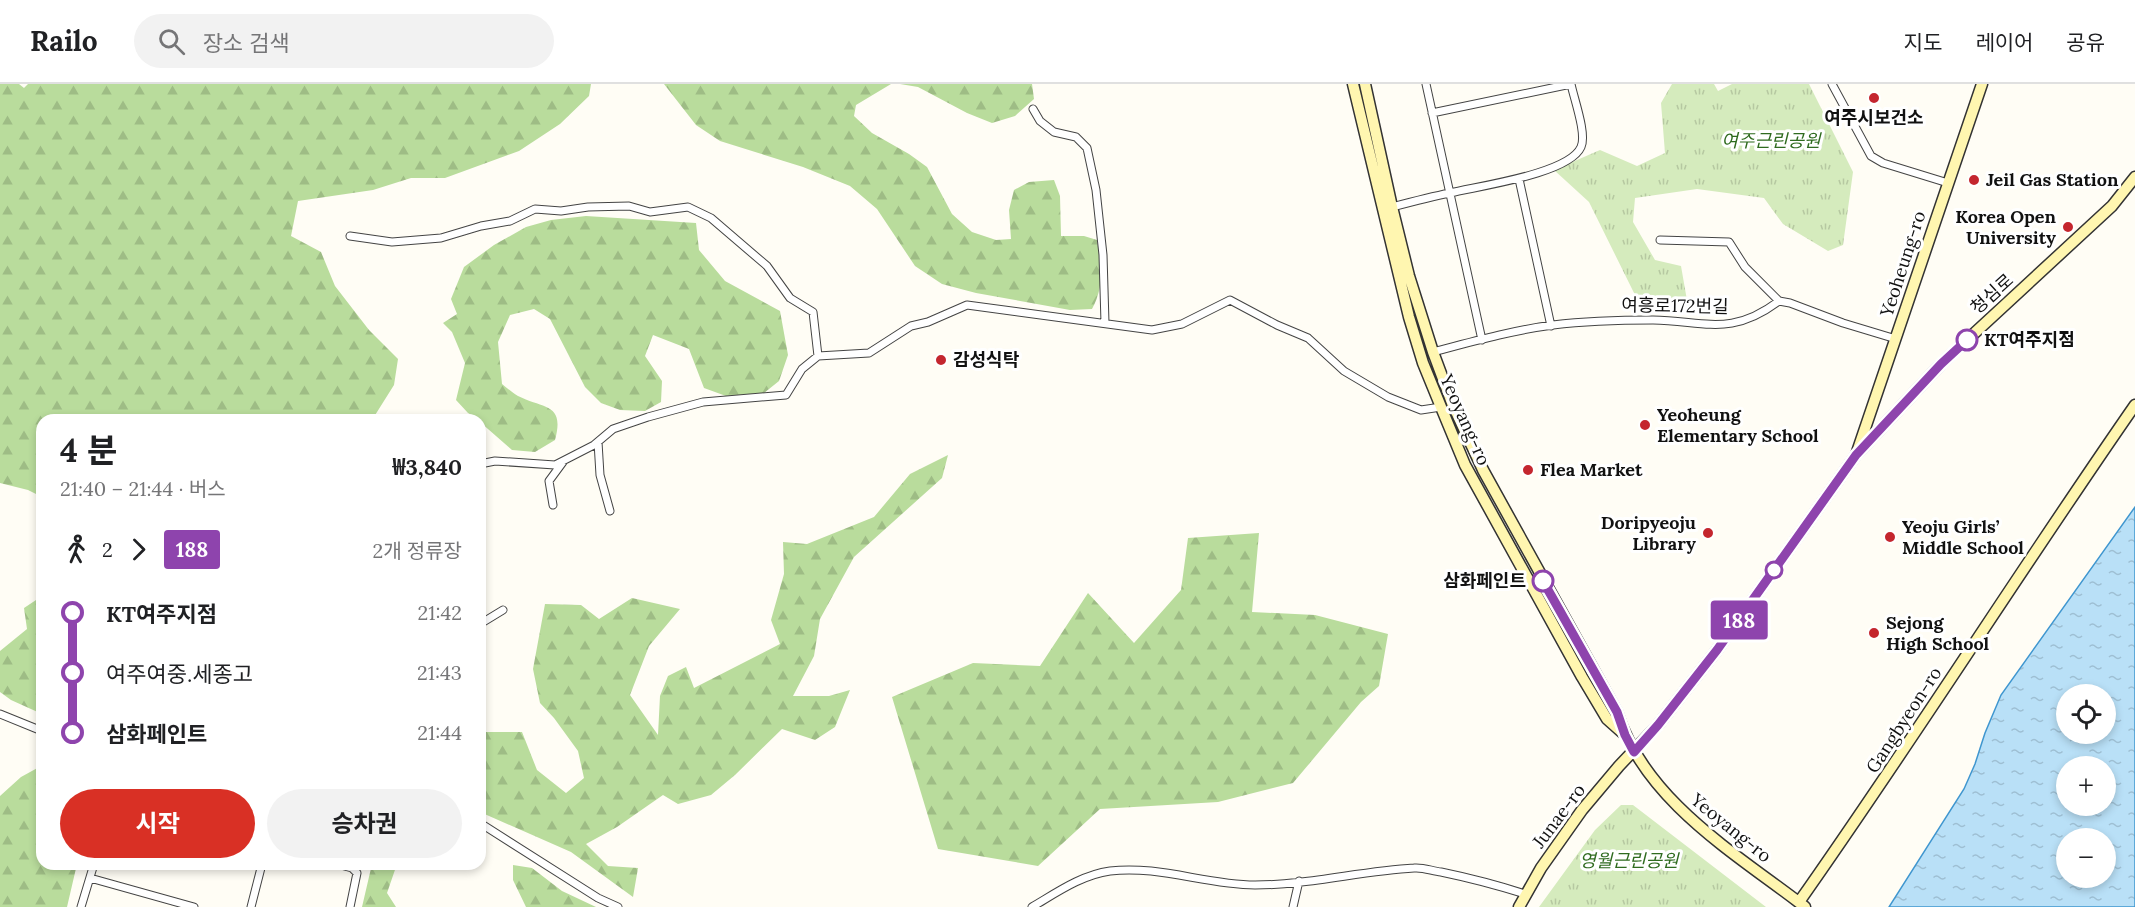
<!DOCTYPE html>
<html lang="ko">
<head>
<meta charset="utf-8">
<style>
  body { margin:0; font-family:Lora,"Noto Sans KR",serif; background:#f2f2f2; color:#202124; height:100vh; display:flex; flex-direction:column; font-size:22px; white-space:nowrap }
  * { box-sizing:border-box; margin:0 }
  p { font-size:20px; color:#757577 }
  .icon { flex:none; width:33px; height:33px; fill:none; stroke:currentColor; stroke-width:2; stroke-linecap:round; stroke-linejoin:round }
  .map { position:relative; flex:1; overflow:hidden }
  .details { position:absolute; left:36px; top:330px; width:450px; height:456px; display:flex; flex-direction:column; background:#fff; border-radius:18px; box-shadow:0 3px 9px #0003 }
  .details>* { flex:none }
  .badge { padding:0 12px; border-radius:4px; font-size:21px; line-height:39px }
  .controls { position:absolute; left:2056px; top:600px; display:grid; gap:12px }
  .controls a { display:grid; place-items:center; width:60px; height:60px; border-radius:50%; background:#fff; box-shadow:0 3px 9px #0003; font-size:30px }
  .map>.badge { position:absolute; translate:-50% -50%; box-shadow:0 0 0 3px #fff }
  .legs { display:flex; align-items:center; gap:9px; height:66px; padding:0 24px; font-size:20px }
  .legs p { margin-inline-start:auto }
  .head { display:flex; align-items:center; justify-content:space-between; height:102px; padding:0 24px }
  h1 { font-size:33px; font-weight:700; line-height:45px }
  .button { display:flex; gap:12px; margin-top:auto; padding:12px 24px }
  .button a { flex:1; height:69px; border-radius:36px; background:#d93025; color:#fff; font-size:24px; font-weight:700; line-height:69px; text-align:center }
  .button a+a { background:#f2f2f2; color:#202124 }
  ul { padding:0 24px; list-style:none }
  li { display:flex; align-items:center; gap:21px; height:60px; font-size:22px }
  li i { display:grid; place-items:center; width:9px; height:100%; margin:0 8px; background:currentColor }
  li i::after { content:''; width:15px; height:15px; margin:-8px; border:4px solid; border-radius:50%; background:#fff }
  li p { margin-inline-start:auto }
  li:first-child i { background:linear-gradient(#0000 50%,currentColor 0) }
  li:last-child i { background:linear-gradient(currentColor 50%,#0000 0) }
  header { display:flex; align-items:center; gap:36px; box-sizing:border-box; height:84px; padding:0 30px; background:#fff; border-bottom:2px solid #e0e0e0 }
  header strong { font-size:28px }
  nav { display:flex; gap:33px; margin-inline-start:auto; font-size:21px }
  .search { width:420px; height:54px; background:#f2f2f2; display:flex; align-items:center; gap:15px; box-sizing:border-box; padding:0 21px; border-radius:33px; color:#757577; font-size:22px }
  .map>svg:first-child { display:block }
  .forest { fill:url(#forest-firs) }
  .park { fill:url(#park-tufts) }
  .water { fill:url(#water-ripples); stroke:#3f96cf; stroke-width:1.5; fill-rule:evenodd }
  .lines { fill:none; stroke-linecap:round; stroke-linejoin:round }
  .street-casing { stroke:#444; stroke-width:9 }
  .secondary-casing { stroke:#333; stroke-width:13 }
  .street { stroke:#fff; stroke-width:7 }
  .secondary { stroke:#fff6b0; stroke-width:10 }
  .line-1-casing { stroke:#fff; stroke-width:14 }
  .line-1 { stroke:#8e44ad; stroke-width:9 }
  .poi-dot { fill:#c4262e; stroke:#fff; stroke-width:2 }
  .stop-1-dot { fill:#fff; stroke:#8e44ad; stroke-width:3 }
  .labels { text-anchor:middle; stroke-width:6; stroke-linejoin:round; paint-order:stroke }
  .poi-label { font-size:18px; font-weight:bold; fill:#111; stroke:#fff; text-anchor:start }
  .park-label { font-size:18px; font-style:italic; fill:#2f6b1f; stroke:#fff }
  .street-label { font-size:18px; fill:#111; stroke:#fff }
  .stop-label { font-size:18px; font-weight:bold; fill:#111; stroke:#fff; text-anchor:start }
</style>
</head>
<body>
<header>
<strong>Railo</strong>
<div class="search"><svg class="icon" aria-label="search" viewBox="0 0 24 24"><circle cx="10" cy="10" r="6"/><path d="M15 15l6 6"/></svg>장소 검색</div>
<nav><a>지도</a><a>레이어</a><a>공유</a></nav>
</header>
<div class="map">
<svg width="2135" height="823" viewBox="0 0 2135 823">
  <defs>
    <pattern id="forest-firs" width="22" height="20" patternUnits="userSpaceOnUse" patternTransform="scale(1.5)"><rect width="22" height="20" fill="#b9dc9c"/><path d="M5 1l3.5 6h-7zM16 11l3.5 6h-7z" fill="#9ebc85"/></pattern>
    <pattern id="park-tufts" width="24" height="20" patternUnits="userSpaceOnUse" patternTransform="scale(1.5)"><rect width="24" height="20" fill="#d5ebbd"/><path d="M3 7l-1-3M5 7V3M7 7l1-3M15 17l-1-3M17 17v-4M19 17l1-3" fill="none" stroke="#b6c8a1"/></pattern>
    <pattern id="water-ripples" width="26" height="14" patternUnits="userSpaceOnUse" patternTransform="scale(1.5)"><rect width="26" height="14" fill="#b9e0f7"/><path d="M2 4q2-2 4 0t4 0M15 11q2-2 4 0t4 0" fill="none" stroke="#9ebfd3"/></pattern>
  </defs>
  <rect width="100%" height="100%" fill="#fffdf5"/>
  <path class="forest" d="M0,0H19L24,4L28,0H591L589,12L560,40L519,67L445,94H411L373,106L298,117L291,152L321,168L335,202L369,246L398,275L394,301L372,336H42V413L28,406L0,399Z
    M664,0H891L856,21L854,32L872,49L909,70L927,83L952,130L972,148L996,156L1011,155L1009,126L1014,106L1029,98L1054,96L1060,112L1061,152H1084L1097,156C1101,181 1105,201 1092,225L1070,226L976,209L942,200L915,182L877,125L850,102L803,83L720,57L696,41Z
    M900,0H1032L1034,15L1015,32L992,39L967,29L918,3Z
    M586,132L696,139L699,166L725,197L780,227L788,271L779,297L764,309L726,312L704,304L689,265L653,251L645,272L662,297L661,318L645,327L620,326L601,319L585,303L550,235L534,225L510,231L498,258L502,300C507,304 513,309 518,312C544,325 565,319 555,356L535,368L512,366L480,338V336L468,329L456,316L465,279L452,248L443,239L457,230L451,215L464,183L494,161L526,143L551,136Z
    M948,371L942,394L854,473L820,535L814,572L793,612H829L850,606L835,643L815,656L782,645L735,691L711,711L678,720L663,711L617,743L586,760L608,782L638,784L633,813L571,768L480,728V648H522L537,686L566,709L584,694L578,667L554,634L540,619L533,585L545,520L581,521L599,535L632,514L680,525L649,562L630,611L658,651L660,612L668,592L686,583L694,604L780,560L771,536L784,490L783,458L807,460L874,433L910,390Z
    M1259,449L1252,528L1315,531L1388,550L1379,602L1361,618L1293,699L1218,718L1100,725L1038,782L938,765L892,613L973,579L1040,582L1088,509L1134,559L1181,506L1188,454Z
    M42,512V630L11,616L0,608V567L27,545L24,524Z
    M41,682L42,780H77L67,823H0V712L21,693Z
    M372,780H397L387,809L396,823H362Z
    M513,781L532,784L562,807L596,823H526L513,796Z"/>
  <path class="park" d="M1672,0H1714L1718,7L1732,0H1809L1853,88L1843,161L1828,167L1783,140L1764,114L1697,105L1635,114L1633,138L1655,176L1681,182L1688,222L1637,215L1589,118L1554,86L1600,66L1637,82L1665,69L1661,19Z
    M1621,721H1633L1766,823H1539L1595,746Z"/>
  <path class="water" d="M2135,423V823H1889L1964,705L1975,680L1985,649L2001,611ZM2067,610H2106V650H2067ZM2067,682H2106V722H2067ZM2067,754H2106V794H2067Z"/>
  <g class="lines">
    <defs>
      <path id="street" d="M1426,0L1482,256
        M1832,0L1871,72L1883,79L1948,99
        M1033,25L1040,37L1054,48L1076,53L1087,64L1096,106L1103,171L1105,239
        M1432,29L1571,0
        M1519,95L1551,242
        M1392,123C1411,118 1430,113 1450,109C1478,102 1569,90 1581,63C1587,50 1574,15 1571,0
        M350,152L392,158L441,154L481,142L510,137L535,125L561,127L588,123L629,122L650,128L688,123L711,134L767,182L790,214L813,228L818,272
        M1660,156L1729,158L1745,183L1779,217
        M1433,268C1471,258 1514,246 1553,241C1586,237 1619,236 1653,236C1706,237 1731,253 1779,217L1790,219L1843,239L1896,255
        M598,358L600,391L610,427
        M480,380L495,377L555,381L594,361L613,345L648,333L703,318L786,311L802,285L818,272L869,269L911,242L928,238L967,221L1152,246L1182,240L1230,216L1277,241L1308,254L1344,287L1388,313L1421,326L1441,323
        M553,421L549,397L563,378
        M480,540L503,526
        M0,630L42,647
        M480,739L598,814L618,823
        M337,780L352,784L357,789L350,823
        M90,794L194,823
        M81,823L94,780
        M251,823L262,780
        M1032,823C1056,809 1081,791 1110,787C1159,781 1206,801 1255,801C1308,801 1361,787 1414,784C1423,783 1432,787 1441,788C1470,794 1497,801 1525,810
        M1293,823L1299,797"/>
      <path id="secondary" d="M1353,0L1409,233L1423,279L1441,323L1465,381L1582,593L1607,635L1625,651
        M1365,0L1392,123L1409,192L1433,268L1452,319L1483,386L1617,628C1645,717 1735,769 1805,823
        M1857,368L1982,0
        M1799,818C1914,655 2021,485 2135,321
        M1519,823L1541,784L1582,726L1619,682L1658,641L1717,566L1856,371L1941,280L2112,122L2135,93"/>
    </defs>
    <use href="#street" class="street-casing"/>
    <use href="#secondary" class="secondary-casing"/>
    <use href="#street" class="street"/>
    <use href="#secondary" class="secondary"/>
  </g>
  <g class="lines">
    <defs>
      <path id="line-1" d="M1543,497L1617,628L1625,651L1634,668L1658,641L1717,566L1856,371L1941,280L1967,256"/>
    </defs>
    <use href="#line-1" class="line-1-casing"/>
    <use href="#line-1" class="line-1"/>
  </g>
  <g class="poi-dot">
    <circle cx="1874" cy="14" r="6"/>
    <circle cx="1974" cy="96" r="6"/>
    <circle cx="2068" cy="143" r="6"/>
    <circle cx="941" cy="276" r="6"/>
    <circle cx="1645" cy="341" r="6"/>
    <circle cx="1528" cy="386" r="6"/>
    <circle cx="1708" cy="449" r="6"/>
    <circle cx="1890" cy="453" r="6"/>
    <circle cx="1874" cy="549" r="6"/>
  </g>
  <g class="stop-1-dot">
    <circle cx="1967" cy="256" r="10"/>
    <circle cx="1774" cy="486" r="8"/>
    <circle cx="1543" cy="497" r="10"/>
  </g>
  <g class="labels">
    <g class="poi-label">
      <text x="1874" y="40" text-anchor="middle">여주시보건소</text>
      <text x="1986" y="102">Jeil Gas Station</text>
      <text x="2056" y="139" text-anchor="end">Korea Open<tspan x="2056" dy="21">University</tspan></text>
      <text x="953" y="282">감성식탁</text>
      <text x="1657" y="337">Yeoheung<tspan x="1657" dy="21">Elementary School</tspan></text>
      <text x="1540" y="392">Flea Market</text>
      <text x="1696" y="445" text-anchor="end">Doripyeoju<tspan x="1696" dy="21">Library</tspan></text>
      <text x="1902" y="449">Yeoju Girls’<tspan x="1902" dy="21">Middle School</tspan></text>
      <text x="1886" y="545">Sejong<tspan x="1886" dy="21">High School</tspan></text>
    </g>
    <g class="park-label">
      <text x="1771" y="63">여주근린공원</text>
      <text x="1629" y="783">영월근린공원</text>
    </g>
    <g class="street-label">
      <text transform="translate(1903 180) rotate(-72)" y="6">Yeoheung-ro</text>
      <text transform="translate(1992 210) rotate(-42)" y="6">청심로</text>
      <text transform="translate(1675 222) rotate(1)" y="6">여흥로172번길</text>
      <text transform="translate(1465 336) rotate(66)" y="6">Yeoyang-ro</text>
      <text transform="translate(1904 636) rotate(-57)" y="6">Gangbyeon-ro</text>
      <text transform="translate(1559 732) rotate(-53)" y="6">Junae-ro</text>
      <text transform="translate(1731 744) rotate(39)" y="6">Yeoyang-ro</text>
    </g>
    <g class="stop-label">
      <text x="1984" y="262">KT여주지점</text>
      <text x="1526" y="503" text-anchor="end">삼화페인트</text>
    </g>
  </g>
</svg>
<div class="controls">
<a><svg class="icon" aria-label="locate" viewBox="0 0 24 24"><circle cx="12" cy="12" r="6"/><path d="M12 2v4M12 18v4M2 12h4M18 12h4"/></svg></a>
<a>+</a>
<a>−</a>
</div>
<b class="badge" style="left:1739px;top:536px;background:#8e44ad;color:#fff">188</b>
<section class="details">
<div class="head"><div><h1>4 분</h1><p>21:40 – 21:44 · 버스</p></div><b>₩3,840</b></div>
<div class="legs"><svg class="icon" aria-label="walk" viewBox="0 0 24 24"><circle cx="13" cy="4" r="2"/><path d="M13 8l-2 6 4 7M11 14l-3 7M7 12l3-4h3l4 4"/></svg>2<svg class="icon" aria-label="forward" viewBox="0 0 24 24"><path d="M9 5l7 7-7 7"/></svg><b class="badge" style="background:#8e44ad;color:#fff">188</b><p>2개 정류장</p></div>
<ul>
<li><i style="color:#8e44ad"></i><b>KT여주지점</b><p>21:42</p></li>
<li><i style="color:#8e44ad"></i><span>여주여중.세종고</span><p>21:43</p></li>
<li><i style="color:#8e44ad"></i><b>삼화페인트</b><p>21:44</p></li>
</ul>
<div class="button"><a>시작</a><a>승차권</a></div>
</section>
</div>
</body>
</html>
